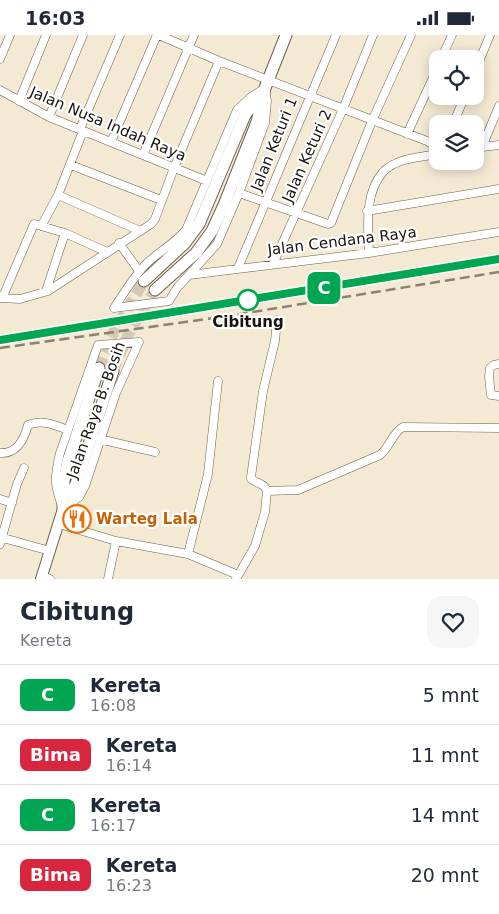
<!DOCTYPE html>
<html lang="id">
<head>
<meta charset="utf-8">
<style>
  body { margin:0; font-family:"DejaVu Sans",sans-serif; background:#f6f6f7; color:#1f2937; height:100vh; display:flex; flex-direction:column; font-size:19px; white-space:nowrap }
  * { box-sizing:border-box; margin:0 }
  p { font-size:16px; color:#747a83 }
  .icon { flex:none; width:28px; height:28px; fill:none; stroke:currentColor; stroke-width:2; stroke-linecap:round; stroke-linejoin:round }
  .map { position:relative; height:544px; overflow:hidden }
  .side { display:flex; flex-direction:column; background:#fff; flex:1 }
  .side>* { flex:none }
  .badge { padding:0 10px; border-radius:8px; font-size:18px; line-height:32px }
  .buttons { position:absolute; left:429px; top:15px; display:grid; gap:10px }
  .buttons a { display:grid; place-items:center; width:55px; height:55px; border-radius:10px; background:#fff; box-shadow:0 2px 12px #0003; font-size:25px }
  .map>.badge { position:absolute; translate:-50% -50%; box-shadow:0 0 0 2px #fff }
  .round { display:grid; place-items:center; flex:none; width:52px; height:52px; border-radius:15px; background:#f6f6f7 }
  .head { display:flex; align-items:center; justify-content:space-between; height:85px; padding:0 20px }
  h1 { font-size:24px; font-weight:800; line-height:38px }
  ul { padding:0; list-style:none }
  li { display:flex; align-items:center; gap:15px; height:60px; padding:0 20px; border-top:1px solid #e0e1e3 }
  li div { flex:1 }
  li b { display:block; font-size:19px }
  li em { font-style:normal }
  li .badge { min-width:55px; font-weight:700; text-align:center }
  .status { display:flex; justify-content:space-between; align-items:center; height:35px; padding:0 25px; background:#fff; direction:ltr }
  .status svg { height:14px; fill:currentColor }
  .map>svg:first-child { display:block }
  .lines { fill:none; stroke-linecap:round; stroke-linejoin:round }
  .secondary-tunnel { stroke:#d3c9b5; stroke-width:11; stroke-dasharray:11 5.5; stroke-linecap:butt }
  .minor-casing { stroke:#6a604d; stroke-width:9 }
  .tertiary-casing { stroke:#6a604d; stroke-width:12 }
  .secondary-casing { stroke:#6a604d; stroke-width:13 }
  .minor { stroke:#fff; stroke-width:8 }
  .tertiary { stroke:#fff; stroke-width:10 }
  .secondary { stroke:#fff; stroke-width:11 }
  .rail { stroke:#8a8273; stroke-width:2.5; stroke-dasharray:10 5; stroke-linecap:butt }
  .line-casing { stroke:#fff; stroke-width:11 }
  .line { stroke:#00a651; stroke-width:8 }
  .stop-dot { fill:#fff; stroke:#00a651; stroke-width:2.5 }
  .labels { text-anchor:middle; stroke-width:4.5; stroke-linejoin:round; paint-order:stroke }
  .street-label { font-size:15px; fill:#18140d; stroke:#fff }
  .stop-label { font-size:15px; font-weight:bold; fill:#18140d; stroke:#fff }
  .food-label { font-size:15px; font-weight:bold; fill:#c56008; stroke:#fff; text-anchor:start }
</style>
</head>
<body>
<div class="status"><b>16:03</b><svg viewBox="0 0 49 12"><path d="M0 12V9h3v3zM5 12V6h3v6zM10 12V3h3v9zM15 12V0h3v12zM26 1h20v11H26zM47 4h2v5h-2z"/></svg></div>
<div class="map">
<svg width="499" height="544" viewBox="0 0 499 544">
  <rect width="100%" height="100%" fill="#f4e9d3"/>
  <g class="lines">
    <path class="secondary-tunnel" d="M99,333L114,296L144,246
      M113,336L127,302L155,255"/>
    <defs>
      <path id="minor" d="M159,0L219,26L427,106L438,113
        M0,24L10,0
        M441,24L452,0
        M475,36L490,0
        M265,53L267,66L265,88L239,158L217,209L177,253L169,266L114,273C124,258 134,241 147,228C160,216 175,208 186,195L237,75L251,62Z
        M0,55L49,82L207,146
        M19,66L46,0
        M49,82L83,0
        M453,89L465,61
        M80,94L120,0
        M407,99L438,32
        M111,107L157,0
        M482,112L499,71
        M475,113L499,110
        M143,120L194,0
        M71,130L161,165
        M239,158L328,189L331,188L372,86L411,0
        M58,160L138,195
        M367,176L499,154
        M42,190L58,160L83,96
        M119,208L139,236
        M369,218C368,192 364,159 383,137C396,123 421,122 438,119
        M273,229L343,74L373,0
        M238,233L336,0
        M189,240L369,218L499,197
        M46,256L65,198
        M0,262L4,259L34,189L65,198L107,217
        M0,263L20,264L48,256L151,189L155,184L174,133L219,26
        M139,307L116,358L85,451L79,462L63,474C54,449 54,444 60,418L98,310Z
        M499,329L494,330L490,333L489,342L491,360L499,361
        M99,404L155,417
        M0,418C17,419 24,405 28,390C42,384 55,390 68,395
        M267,456L298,455L380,420C390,412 392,398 403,392L499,393
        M0,464L12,468
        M59,489L116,506L188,519L238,540
        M0,502L50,516
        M0,509L17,449L24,433
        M188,519L208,439L218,346
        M42,541L50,544
        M108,544L116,506
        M236,544L255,511L265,477L267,456L264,451L251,444V442L263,356L275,306L277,285"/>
      <path id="tertiary" d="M41,544L63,474"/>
      <path id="secondary" d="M144,246L185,208L199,189L245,80L262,58
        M155,255L196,218L212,196L224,170L257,87L265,53L286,0
        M63,471L64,446L68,426L99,333
        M63,474L76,449L113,336"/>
    </defs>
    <use href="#minor" class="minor-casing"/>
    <use href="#tertiary" class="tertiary-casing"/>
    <use href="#secondary" class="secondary-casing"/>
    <use href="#minor" class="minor"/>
    <use href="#tertiary" class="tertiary"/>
    <use href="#secondary" class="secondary"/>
    <path class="rail" d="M0,304L499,224
      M0,313L228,281L499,237"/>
  </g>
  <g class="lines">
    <defs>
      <path id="line" d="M0,305L499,224"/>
    </defs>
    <use href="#line" class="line-casing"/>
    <use href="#line" class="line"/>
  </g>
  <defs>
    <symbol id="restaurant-ring" viewBox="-11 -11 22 22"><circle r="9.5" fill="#fff" stroke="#e8710a" stroke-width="1.5"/><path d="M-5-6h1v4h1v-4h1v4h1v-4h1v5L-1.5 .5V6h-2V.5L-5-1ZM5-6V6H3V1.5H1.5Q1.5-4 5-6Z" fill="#e8710a"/></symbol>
  </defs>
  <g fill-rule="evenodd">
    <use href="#restaurant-ring" x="61" y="468" width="32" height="32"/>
  </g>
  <circle class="stop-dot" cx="248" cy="265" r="10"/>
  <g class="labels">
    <g class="street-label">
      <text transform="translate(108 89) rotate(23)" y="5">Jalan Nusa Indah Raya</text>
      <text transform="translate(274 109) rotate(-68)" y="5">Jalan Keturi 1</text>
      <text transform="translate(307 121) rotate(-66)" y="5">Jalan Keturi 2</text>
      <text transform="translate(342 206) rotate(-7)" y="5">Jalan Cendana Raya</text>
      <text transform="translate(96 375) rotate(-70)" y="5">Jalan Raya B. Bosih</text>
    </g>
    <g class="stop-label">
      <text x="248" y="292">Cibitung</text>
    </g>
    <g class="food-label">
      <text x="96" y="489">Warteg Lala</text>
    </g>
  </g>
</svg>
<div class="buttons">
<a><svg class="icon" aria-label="locate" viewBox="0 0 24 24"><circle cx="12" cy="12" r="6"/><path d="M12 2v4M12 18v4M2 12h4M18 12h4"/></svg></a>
<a><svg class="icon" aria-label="layers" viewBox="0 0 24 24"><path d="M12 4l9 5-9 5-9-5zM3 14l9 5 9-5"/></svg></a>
</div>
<b class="badge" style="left:324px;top:253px;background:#00a651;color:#fff">C</b>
</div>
<section class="side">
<div class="head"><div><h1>Cibitung</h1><p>Kereta</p></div><a class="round"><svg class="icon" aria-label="heart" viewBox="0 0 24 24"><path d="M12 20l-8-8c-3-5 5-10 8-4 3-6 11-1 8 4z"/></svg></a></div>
<ul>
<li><span class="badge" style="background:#00a651;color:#fff">C</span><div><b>Kereta</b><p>16:08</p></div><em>5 mnt</em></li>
<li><span class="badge" style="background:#d7263d;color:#fff">Bima</span><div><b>Kereta</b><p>16:14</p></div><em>11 mnt</em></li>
<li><span class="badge" style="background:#00a651;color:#fff">C</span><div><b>Kereta</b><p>16:17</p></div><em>14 mnt</em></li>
<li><span class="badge" style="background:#d7263d;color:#fff">Bima</span><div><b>Kereta</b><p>16:23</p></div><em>20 mnt</em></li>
</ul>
</section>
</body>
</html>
